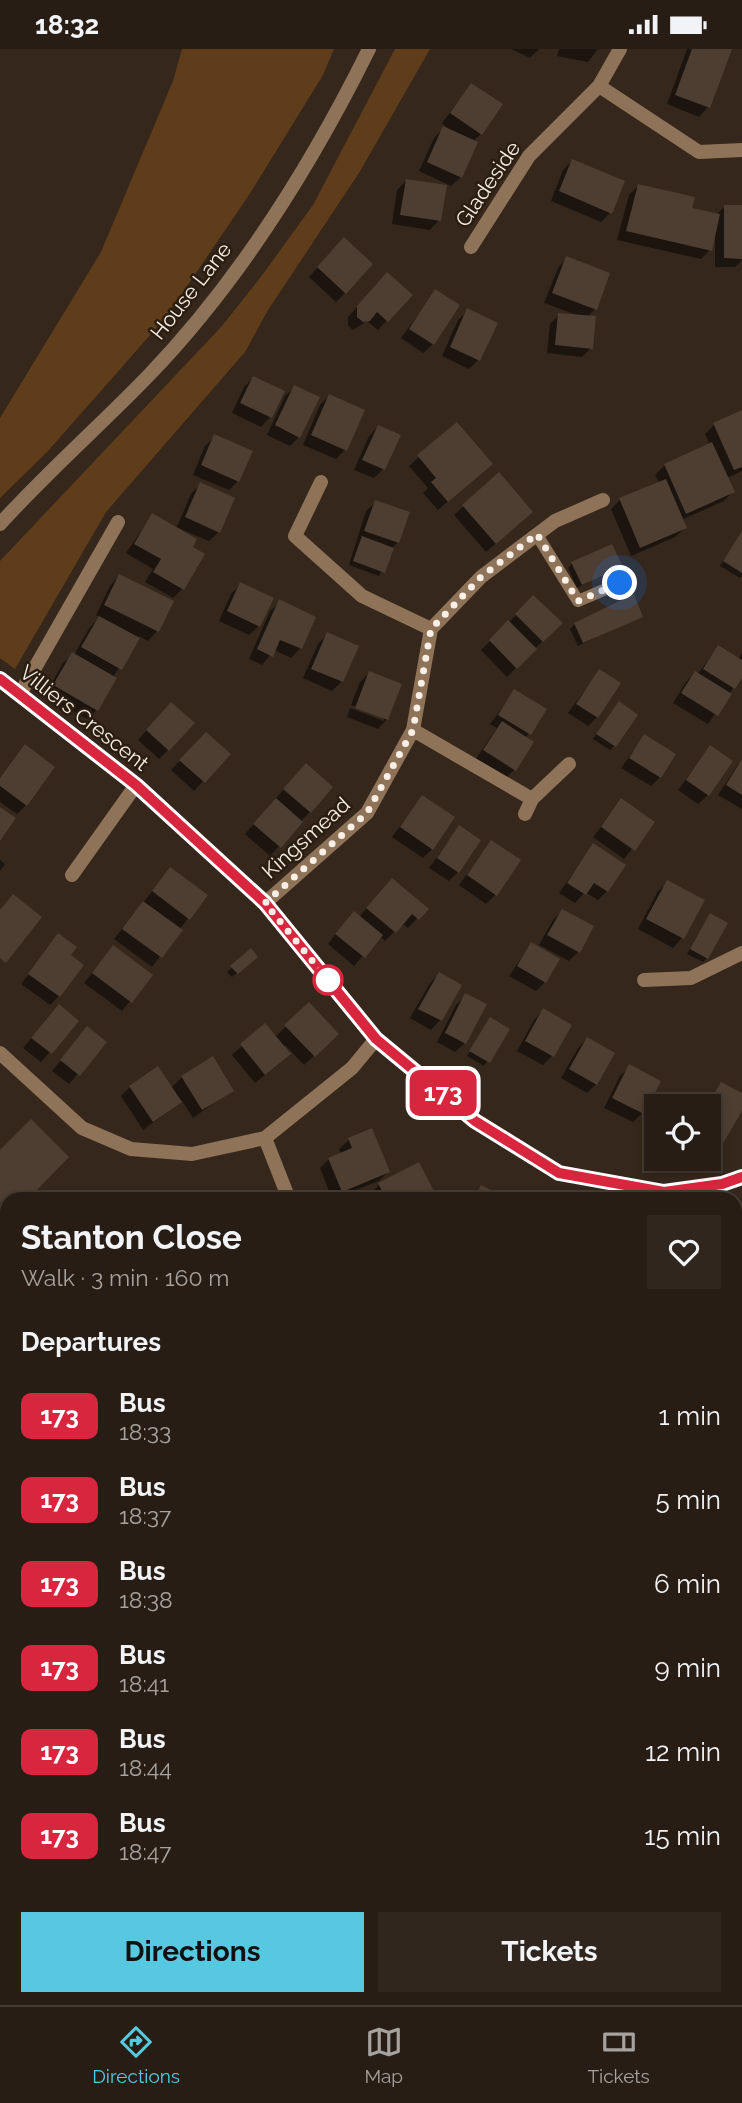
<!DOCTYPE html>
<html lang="en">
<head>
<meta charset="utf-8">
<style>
  body { margin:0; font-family:Raleway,sans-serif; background:#30261d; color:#f1f3f6; height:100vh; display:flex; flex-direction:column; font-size:26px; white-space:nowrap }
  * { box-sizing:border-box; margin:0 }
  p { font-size:23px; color:#a5a2a0 }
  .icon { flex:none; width:38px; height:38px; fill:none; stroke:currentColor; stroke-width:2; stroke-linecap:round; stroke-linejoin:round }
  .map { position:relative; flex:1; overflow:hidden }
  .sheet { position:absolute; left:0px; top:1143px; width:742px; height:814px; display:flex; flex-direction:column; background:#281d14; border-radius:21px 21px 0 0; box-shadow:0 4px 10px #0003,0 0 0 2px #443b34 }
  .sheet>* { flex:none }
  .badge { padding:0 14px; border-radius:10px; font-size:24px; line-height:46px }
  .tools { position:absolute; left:644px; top:1045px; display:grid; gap:14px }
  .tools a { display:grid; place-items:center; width:77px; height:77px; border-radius:0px; background:#281d14; box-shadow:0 4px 10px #0003,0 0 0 2px #443b34; font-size:35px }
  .you { position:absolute; width:35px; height:35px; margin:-18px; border:5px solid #fff; border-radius:50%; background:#1a73e8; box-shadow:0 0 0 10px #1a73e833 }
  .map>.badge { position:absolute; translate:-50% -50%; box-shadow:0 0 0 4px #fff }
  h2 { padding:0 21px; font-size:26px; line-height:63px }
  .round { display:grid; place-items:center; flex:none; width:74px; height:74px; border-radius:0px; background:#30261d }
  .summary { display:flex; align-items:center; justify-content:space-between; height:119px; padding:0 21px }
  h1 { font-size:33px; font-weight:700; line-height:52px }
  .primary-button { display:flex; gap:14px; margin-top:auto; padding:14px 21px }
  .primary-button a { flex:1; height:80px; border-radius:0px; background:#56c9e1; color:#111; font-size:28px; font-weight:700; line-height:80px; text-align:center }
  .primary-button a+a { background:#30261d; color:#f1f3f6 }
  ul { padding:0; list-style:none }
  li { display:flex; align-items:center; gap:21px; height:84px; padding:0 21px }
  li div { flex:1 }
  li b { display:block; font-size:26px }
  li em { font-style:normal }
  li .badge { min-width:77px; font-weight:700; text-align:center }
  .status { display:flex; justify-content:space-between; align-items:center; height:49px; padding:0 35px; background:#281d14; direction:ltr }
  .status svg { height:19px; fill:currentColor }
  .tab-bar { display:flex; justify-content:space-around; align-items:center; height:98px; border-top:2px solid #443b34; background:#281d14; font-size:19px; color:#a5a2a0 }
  .tab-bar a { display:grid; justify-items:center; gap:4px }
  .tab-bar .on { color:#56c9e1 }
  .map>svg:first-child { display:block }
  .green { fill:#603d1a }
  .shadow { fill:#0007 }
  .building { fill:#4d3e31 }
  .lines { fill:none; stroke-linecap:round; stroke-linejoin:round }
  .service { stroke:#8e7359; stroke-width:12 }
  .minor { stroke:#8e7359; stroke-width:14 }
  .tertiary { stroke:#8e7359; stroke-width:14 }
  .line-casing { stroke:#fff; stroke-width:16 }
  .line { stroke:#d7263d; stroke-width:10 }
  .walk { stroke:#f8efe7; stroke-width:7; stroke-dasharray:0 12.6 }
  .stop-dot { fill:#fff; stroke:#d7263d; stroke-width:3.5 }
  .labels { text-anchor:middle; stroke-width:5; stroke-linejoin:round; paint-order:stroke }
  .street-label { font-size:21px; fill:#f8efe7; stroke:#2b1e11 }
</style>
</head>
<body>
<div class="status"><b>18:32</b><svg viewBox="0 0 49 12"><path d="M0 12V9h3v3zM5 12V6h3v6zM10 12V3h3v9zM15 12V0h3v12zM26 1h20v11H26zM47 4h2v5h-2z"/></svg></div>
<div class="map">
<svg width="742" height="1956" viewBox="0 0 742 1956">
  <rect width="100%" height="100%" fill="#35271b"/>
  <path class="green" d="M182,0H334L323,26L249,146L166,268L48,402L0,449V369L101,203L173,32Z
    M395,0H430L359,124L268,261L245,303L106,463L15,620L0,609V512L222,277L263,225L313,156Z"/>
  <path class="shadow" d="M511,0H539L530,9Z
    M559,0H598L588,13L557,7Z
    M687,0H730L708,58L699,68L667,55Z
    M471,36L481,85L473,92L461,128L451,137L419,122L434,89L444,79L451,83L442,74Z
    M572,112L610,164L601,173L551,152L563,121Z
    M406,132L439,171L430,181L392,175L397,141Z
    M638,137L690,160L716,166L724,158H742V211L735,218H715V186L710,201L701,210L617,191L629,146Z
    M335,199L345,244L336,253L309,228Z
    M567,209L595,260L587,268L591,299L582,308L547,304L550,275L559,266H577L544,254L558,219Z
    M378,235L410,246L378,281L367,272L353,281L348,277V268Z
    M436,242L433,295L423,304L401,289Z
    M468,262L478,311L469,320L442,307L458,271Z
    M253,329L282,343L270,368L261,378L232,364L244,338Z
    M295,338L299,388L290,397L267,386L285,347Z
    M329,347L345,401L336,410L303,396L320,356Z
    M742,363V422L727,429L733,442L724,452L681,471L685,479L675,488L631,507L611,460L620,451L660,435L655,426L665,416L710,396L705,385L714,376Z
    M456,375L481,424L438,461L423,444L428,439L409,417Z
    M378,378L383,420L374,429L354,421L369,387Z
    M215,387L238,432L229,441L193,426L205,397Z
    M499,426L522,472L486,503L454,466Z
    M201,435L219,483L209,492L178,479L191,499L183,539L173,549L145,533L153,520L126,504L152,466L176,480L191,445Z
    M376,453L398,493L391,500L379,527L349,516L366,462Z
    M742,483V527L740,529L720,517Z
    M572,515L620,518L577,539L568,519Z
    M119,527L172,553L157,582L148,592L139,587L113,628L115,629L97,661L87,670L45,646L63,614L74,606L90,578L100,568L96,566L110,537Z
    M241,535L259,577L249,586L219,572L231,545Z
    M534,548L560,574L507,628L481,601Z
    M280,553L300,599L291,609L274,601L262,616L249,610L270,562Z
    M641,567L578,597L570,580L575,575Z
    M328,585L342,632L332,642L303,629L318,595Z
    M718,598L738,610L742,604V626L708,675L673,654L686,633L695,624L697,626Z
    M599,622L597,668L588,677L568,664Z
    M369,624L387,670L378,680L347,668L350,659L384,672V668L351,656L360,633Z
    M515,642L529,684L525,689L514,721L505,730L475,711L497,679L490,675Z
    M615,659L614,697L610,701L593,690Z
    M162,664L168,701L159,710L138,691Z
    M644,687L660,728L651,737L621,719Z
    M197,694L228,705L194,742L171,721Z
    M25,698L26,756L17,765L0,753V729Z
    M710,699L708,746L698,755L678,741Z
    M742,710V760L718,746Z
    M297,725L331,739L270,807L245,785Z
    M422,748L432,800L423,809L392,788Z
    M622,751L653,773L624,810L593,788Z
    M459,778L458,823L449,832L429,819Z
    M491,793L495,846L486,855L459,836Z
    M593,796L607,842L598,851L585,843L575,854L559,844Z
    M0,811L5,815L0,822Z
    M170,820L188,869L152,918L114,890Z
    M668,833L703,851L682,889L673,899L638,880L658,842Z
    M383,840L426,860L408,879L402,874L385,892L380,887L354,917L328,895L345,873L359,868Z
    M562,862L578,903L569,912L539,896L553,871Z
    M710,866L707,909L703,913L687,905Z
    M59,886L68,907L59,947L50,956L21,935Z
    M531,895L545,933L536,942L509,927Z
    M113,898L151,926L122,962L84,934Z
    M250,902L251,912L232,928L227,923Z
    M439,925L460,936L440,971L431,981L410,969L430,934Z
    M466,946L465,994L455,1003L437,993L456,956Z
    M309,956L337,985L304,1016L285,996L280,1014L255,1034L232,1006L265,977L275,988Z
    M543,962L570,977L552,1007L543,1016L517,1002L534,971Z
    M50,967L76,972L41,1013L23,999Z
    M490,970L508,981L484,1017L467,1007Z
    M87,980L104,993L69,1035L52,1022Z
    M587,990L596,1035L587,1044L561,1029L578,999Z
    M630,1018L642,1064L633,1073L604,1059L620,1027Z
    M182,1028L232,1041L193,1069L182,1052L143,1081L121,1047L130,1038L171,1039Z
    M722,1035L742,1046V1058L721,1095L712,1105L709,1103V1057H705Z
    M349,1091L388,1123L379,1132L332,1150L320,1119L329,1110L341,1105L339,1100Z
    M0,1104L7,1150V1168L0,1175Z
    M418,1116L435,1147L432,1150H372L370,1145L379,1136Z
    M742,1182V1330L740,1331L735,1322V1186Z
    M7,1527V1593L4,1596L0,1592V1536Z
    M7,1750V1783L0,1778V1759Z
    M742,1751V1776L735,1771V1760Z
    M181,1950H199L194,1954Z
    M205,1950H253L251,1956H202Z
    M306,1950H346L343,1952L355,1956H304Z
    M665,1950H730L723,1956H668Z"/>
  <path class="building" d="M692,0H732L710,59L675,46Z
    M471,34L503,55L482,86L450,64Z
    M443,77L478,93L462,129L427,113Z
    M572,110L625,132L612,165L559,142Z
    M406,130L447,136L441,172L400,166Z
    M638,135L695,148L692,159L720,165L712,202L626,182Z
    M724,156H742V210L724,209Z
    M344,188L373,215L346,245L317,218Z
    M566,207L610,224L597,261L552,244Z
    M387,223L413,246L388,273L377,263L370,272L363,273L357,268V257Z
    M435,240L460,256L434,296L409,280Z
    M467,259L498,274L480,312L450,298Z
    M558,264L596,267L593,300L555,296Z
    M253,327L285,342L272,369L240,354Z
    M294,336L320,348L300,389L275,376Z
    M329,345L365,361L347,402L311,386Z
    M742,361V418L734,421L713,374Z
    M457,373L493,415L448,453L431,433L436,429L417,406Z
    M378,376L401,386L385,421L362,411Z
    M214,385L253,402L239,433L201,416Z
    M712,393L735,443L686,465L664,415Z
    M499,423L533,463L496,495L462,456Z
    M666,430L687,479L640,499L619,449Z
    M200,433L235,449L220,484L185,468Z
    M375,451L410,463L399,494L364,482Z
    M152,464L197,490L193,498L205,505L184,541L153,523L161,510L134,495Z
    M742,482V524L723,512Z
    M362,487L394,499L385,524L353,512Z
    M612,495L623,518L582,536L571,513Z
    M119,525L174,552L159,583L104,556Z
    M240,533L274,549L260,578L227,562Z
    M634,545L643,568L583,594L574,574Z
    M533,546L563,574L543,593L515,565Z
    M279,550L316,568L302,600L280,591L273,608L257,600Z
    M99,567L140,589L122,621L81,598Z
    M508,571L537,600L517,620L489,591Z
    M327,583L359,597L343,633L311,620Z
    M718,596L742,611V629L735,640L703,620Z
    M72,603L117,629L98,662L53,636Z
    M599,620L621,634L598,669L576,655Z
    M369,622L402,635L388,671L355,659Z
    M695,622L732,645L718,667L681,644Z
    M514,640L547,660L531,686L498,666Z
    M619,652L638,666L616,698L596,685Z
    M171,653L195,674L169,702L146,681Z
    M502,672L534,693L516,722L483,701Z
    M206,683L231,705L205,734L179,711Z
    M644,685L676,705L661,729L629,709Z
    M25,695L55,718L27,757L0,737V729Z
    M710,696L733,712L709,747L686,731Z
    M742,710V746L726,736Z
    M306,714L333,738L311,764L283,740Z
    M422,746L455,768L433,801L400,778Z
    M276,749L303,773L281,799L253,775Z
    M621,749L655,773L635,802L601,778Z
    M0,758L16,769L0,792Z
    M459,776L481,791L459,824L437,809Z
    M491,791L521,811L497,847L467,826Z
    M593,794L626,816L608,843L594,834L586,846L567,834Z
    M170,818L208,846L190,871L152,842Z
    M392,829L429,860L419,871L412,865L396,884L366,859Z
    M667,831L705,851L684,890L646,870Z
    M13,845L42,868L6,914L0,909V861Z
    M143,852L183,881L162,909L122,880Z
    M562,860L594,877L580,904L547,886Z
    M354,862L383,886L365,909L335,885Z
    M710,864L728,874L708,910L690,900Z
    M58,884L77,898L71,906L84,916L60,948L28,925Z
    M531,893L560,910L546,934L517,917Z
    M113,896L153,926L132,954L92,924Z
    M251,899L258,908L238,925L230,917Z
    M439,923L462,936L442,972L418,960Z
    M465,944L487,955L466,995L445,984Z
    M309,953L339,985L315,1008L284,976Z
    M59,955L79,972L52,1005L31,989Z
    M543,959L572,976L554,1008L525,992Z
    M490,968L510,980L490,1014L469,1002Z
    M265,974L291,1005L265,1026L240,995Z
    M87,977L107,993L80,1027L60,1011Z
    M587,988L615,1004L597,1036L569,1020Z
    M213,1007L234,1042L202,1061L181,1027Z
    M629,1015L661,1032L644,1065L612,1049Z
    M158,1017L182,1053L153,1073L129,1037Z
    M721,1033L742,1044V1062L722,1096L709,1088L707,1057Z
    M31,1070L69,1108L28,1150H7V1160L0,1153V1101Z
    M372,1079L390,1123L342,1143L328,1109L352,1099L348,1089Z
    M419,1113L437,1148L386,1150L378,1134Z
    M481,1136L508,1150H474Z
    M742,1180V1309L735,1295V1184Z
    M7,1527V1582L0,1576V1537Z
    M735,1584L742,1586V1661L739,1677L735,1676Z
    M7,1748V1776L0,1771V1758Z
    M0,1789L7,1795V1812L3,1816L0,1813Z
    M214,1950H255L253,1956H211Z
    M311,1950H342L359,1956H309Z
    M684,1950H729L713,1956H687Z"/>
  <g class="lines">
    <path class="service" d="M537,486L578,552L620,534
      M265,1956L267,1950
      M586,1956L601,1950"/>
    <path class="minor" d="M599,37L699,103L742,101
      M471,198L529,107L599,37L620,0
      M321,433L295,487L362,547L431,580
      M0,630L136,736L265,854L376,990L475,1071L559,1124L664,1143L722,1135L742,1128
      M20,645L118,473
      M413,681L532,750
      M525,765L532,750L569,715
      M72,826L136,736
      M265,854L367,764L413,681L431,580L481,528L555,472L603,451
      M644,931L691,929L742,904
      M0,1004L82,1079L131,1100L192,1105L265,1089L352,1019L376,990
      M265,1089L289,1150
      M735,1372L742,1378
      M0,1448L7,1455
      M0,1876L7,1878
      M123,1950L130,1956
      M578,1950L581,1956"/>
    <path class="tertiary" d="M0,475C48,422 101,376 150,325C241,230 311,117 369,0
      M0,1642L7,1646
      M481,1950L487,1956"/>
  </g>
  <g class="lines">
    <defs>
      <path id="line" d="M0,630L136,736L265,854L376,990L475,1072L559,1124L664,1143L722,1135L742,1128"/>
    </defs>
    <use href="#line" class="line-casing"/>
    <use href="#line" class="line"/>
    <path class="walk" d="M328,931L265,854L367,764L413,681L431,580L481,528L537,485L578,552L620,534"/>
  </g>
  <circle class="stop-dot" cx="328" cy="931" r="14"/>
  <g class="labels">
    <g class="street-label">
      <text transform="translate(488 135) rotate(-56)" y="7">Gladeside</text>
      <text transform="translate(191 242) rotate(-52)" y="7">House Lane</text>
      <text transform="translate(84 669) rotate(38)" y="7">Villiers Crescent</text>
      <text transform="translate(306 789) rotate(-42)" y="7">Kingsmead</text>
    </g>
  </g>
</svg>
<div class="tools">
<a><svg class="icon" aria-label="locate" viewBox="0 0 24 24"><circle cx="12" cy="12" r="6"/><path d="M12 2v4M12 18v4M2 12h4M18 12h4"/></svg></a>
</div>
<div class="you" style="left:620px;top:534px"></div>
<b class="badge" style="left:443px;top:1044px;background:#d7263d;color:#fff">173</b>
<section class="sheet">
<div class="summary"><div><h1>Stanton Close</h1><p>Walk · 3 min · 160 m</p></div><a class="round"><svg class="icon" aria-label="heart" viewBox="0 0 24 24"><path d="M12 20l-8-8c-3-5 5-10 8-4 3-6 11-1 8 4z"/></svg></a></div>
<h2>Departures</h2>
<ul>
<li><span class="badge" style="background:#d7263d;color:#fff">173</span><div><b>Bus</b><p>18:33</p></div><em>1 min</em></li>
<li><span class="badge" style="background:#d7263d;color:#fff">173</span><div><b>Bus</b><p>18:37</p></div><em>5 min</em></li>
<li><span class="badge" style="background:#d7263d;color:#fff">173</span><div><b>Bus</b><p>18:38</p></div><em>6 min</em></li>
<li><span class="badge" style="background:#d7263d;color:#fff">173</span><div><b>Bus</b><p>18:41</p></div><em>9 min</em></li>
<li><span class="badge" style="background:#d7263d;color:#fff">173</span><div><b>Bus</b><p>18:44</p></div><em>12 min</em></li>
<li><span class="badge" style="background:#d7263d;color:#fff">173</span><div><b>Bus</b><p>18:47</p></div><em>15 min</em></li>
</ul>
<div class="primary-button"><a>Directions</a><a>Tickets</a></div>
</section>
</div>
<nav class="tab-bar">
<a class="on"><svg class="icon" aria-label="directions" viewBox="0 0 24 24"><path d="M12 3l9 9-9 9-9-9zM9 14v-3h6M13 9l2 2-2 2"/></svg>Directions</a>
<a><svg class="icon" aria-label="map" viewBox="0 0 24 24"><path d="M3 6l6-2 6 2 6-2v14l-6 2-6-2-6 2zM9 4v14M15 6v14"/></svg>Map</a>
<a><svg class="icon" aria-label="tickets" viewBox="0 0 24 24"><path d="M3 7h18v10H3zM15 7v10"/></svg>Tickets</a>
</nav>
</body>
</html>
